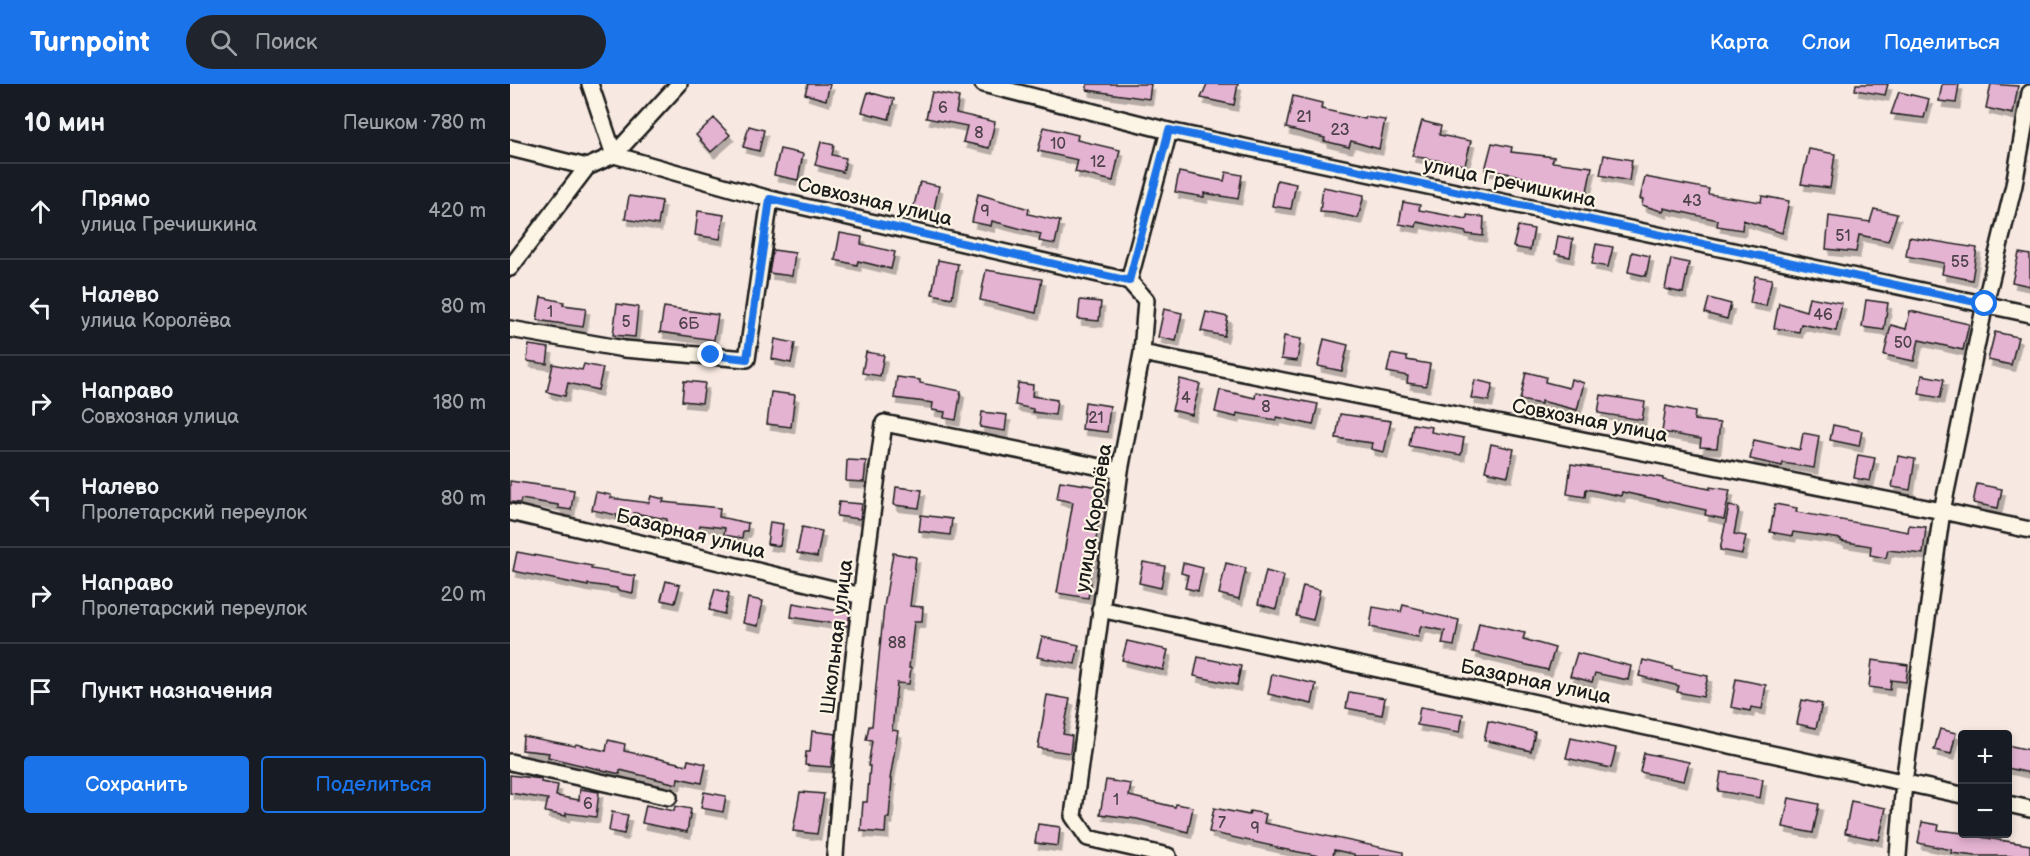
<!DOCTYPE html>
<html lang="ru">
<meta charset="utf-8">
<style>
body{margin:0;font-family:"Balsamiq Sans",sans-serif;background:#20242c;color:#f1f3f6}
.controls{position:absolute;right:18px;bottom:18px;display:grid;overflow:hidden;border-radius:6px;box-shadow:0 3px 9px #0003}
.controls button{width:54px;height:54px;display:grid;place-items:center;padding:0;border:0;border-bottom:2px solid #363941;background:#171b24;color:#f1f3f6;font:30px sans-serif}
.stop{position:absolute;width:18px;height:18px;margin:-14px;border:4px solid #1a73e8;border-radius:50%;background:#fff}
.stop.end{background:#1a73e8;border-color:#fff;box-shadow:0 2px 6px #0008}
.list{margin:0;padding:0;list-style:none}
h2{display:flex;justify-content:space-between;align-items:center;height:78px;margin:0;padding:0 24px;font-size:26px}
h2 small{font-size:20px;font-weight:400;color:#9ea1a6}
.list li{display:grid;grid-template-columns:39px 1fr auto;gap:18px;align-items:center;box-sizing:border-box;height:96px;padding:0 24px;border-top:2px solid #363941}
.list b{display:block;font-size:22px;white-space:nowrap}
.list p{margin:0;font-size:20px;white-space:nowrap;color:#9ea1a6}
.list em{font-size:20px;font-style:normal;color:#9ea1a6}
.actions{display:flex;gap:12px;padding:18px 24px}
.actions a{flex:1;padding:14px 0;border:2px solid #1a73e8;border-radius:6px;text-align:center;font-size:21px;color:#1a73e8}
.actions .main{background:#1a73e8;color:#fff}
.icon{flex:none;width:33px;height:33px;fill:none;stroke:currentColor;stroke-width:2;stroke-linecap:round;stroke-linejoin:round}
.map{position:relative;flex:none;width:1520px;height:772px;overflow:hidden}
header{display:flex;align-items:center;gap:36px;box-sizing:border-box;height:84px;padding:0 30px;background:#1a73e8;color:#fff}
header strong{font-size:28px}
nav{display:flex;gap:33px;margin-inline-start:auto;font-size:21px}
.search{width:420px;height:54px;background:#20242c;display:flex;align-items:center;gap:15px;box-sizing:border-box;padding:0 21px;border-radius:33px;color:#9ea1a6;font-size:22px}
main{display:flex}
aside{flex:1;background:#171b24}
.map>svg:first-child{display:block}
</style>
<header>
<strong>Turnpoint</strong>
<div class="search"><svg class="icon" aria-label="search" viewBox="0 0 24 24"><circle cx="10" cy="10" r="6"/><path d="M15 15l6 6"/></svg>Поиск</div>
<nav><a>Карта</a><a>Слои</a><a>Поделиться</a></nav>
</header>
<main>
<aside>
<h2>10 мин<small>Пешком · 780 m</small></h2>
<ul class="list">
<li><svg class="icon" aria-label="ahead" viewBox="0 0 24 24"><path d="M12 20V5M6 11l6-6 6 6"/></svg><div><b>Прямо</b><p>улица Гречишкина</p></div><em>420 m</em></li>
<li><svg class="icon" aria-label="left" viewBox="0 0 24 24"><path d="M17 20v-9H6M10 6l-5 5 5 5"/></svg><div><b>Налево</b><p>улица Королёва</p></div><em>80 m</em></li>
<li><svg class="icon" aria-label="right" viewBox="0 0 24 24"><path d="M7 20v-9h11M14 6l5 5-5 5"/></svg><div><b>Направо</b><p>Совхозная улица</p></div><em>180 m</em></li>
<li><svg class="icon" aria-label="left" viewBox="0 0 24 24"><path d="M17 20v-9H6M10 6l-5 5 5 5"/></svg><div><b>Налево</b><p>Пролетарский переулок</p></div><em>80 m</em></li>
<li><svg class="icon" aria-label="right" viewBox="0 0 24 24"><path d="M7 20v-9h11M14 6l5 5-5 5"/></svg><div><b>Направо</b><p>Пролетарский переулок</p></div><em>20 m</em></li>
<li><svg class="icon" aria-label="arrive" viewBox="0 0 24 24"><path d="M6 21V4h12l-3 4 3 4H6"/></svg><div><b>Пункт назначения</b></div></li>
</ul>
<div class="actions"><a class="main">Сохранить</a><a>Поделиться</a></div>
</aside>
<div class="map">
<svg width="1520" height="772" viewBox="0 0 1520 772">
<defs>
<filter id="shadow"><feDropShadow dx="3.5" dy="6" stdDeviation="0" flood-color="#0004"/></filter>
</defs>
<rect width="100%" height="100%" fill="#f7e8e1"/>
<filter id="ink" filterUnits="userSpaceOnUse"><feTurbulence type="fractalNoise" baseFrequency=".0167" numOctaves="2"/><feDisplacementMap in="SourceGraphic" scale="12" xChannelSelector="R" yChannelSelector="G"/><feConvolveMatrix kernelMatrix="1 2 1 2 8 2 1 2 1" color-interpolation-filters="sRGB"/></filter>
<g filter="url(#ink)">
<path fill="#e5b3d2" stroke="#1c1c1c" stroke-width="1.5" filter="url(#shadow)" d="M298,0H320L316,16L295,10Z
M577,0H641L639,15L577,6Z
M697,0H728L724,21L691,14Z
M1346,0H1378L1375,11L1345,6Z
M1432,0H1449L1446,19L1429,17Z
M1481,0L1508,2L1503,30L1476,24Z
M358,8L384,15L379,35L352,28Z
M422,8L449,13L446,29L485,38L479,64L453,58L457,42L416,34Z
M1389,8L1419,15L1414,34L1381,30Z
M783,12L812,19L811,25L855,35V33L875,36L869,65L841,57L839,63L814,57L815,54L776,44Z
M204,34L220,51L201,68L186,51Z
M912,37L931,42L929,51L961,57L955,81L902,72Z
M239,42L254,46L249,67L233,63Z
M534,43L568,51L567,56L610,66L603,97L565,88L568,76L528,67Z
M311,58L324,61L322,71L336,74L333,88L305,81Z
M982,59L1002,63L1001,68L1044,73L1042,78L1082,83L1076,112L1002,90L975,86Z
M270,65L293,70L288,96L264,91Z
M1299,65L1325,70L1320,104L1291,100Z
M1094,71L1122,76L1119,97L1090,91Z
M669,88L714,97L716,88L732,91L728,115L694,109V113L665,108Z
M1135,93L1199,105L1198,110L1251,118L1252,112L1279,117L1272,149L1233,136L1232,146L1207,142L1208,136L1154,124V128L1132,121L1133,115H1130Z
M767,96L786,100L781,125L762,122Z
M410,98L429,102L423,130L403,125Z
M813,103L854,111L848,134L824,129L810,128Z
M468,110L519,125L518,130L550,137L545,160L529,157L531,150L482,137L481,142L462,138Z
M119,112L152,117L148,141L115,135Z
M893,118L910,121L909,126L957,135V131L974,133L973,152L956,150V148L907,138L906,143L889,140Z
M1364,125L1387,130L1378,157L1349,151L1346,168L1316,165L1319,132L1360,138Z
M188,127L214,131L210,155L185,151Z
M1008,142L1024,145L1020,166L1003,163Z
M330,149L352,153L351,160L385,168L381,185L348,177L347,181L325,176Z
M1048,152L1063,155L1060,173L1045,170Z
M1399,153L1467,164L1462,196L1432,190L1434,179L1396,172Z
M1086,160L1103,163L1098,183L1082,180Z
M263,166L285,169L282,192L259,189Z
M1122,168L1140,172L1136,192L1118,188Z
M1509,169L1520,171V202L1502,198Z
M1161,175L1179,179L1173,209L1155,205Z
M428,176L448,180L442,214L422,210Z
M476,186L532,195L526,229L470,216Z
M1245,192L1262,195L1256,222L1240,219Z
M31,213L54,218L53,221L76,224L73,243L27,236Z
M1299,213L1332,219L1326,247L1291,240L1289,248L1264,244L1269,219L1296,227Z
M1199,214L1221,220L1217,235L1195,229Z
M570,216L591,218L589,237L568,235Z
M1356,216L1378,219L1374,246L1352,243Z
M107,220L128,223L125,253L103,251Z
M154,223L208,231L204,256L150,248Z
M654,225L672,229L666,257L648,253Z
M1400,227L1459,240L1453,266L1409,256L1404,277L1374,271L1381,241L1396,245Z
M696,228L718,233L714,252L691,247Z
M1485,248L1508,253L1501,281L1478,276Z
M774,252L791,255L787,277L771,275Z
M265,255L285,259L281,279L262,275Z
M814,255L838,261L832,287L808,282Z
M19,261L39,264L37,280L17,277Z
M356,268L374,271L370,292L352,289Z
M881,270L897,273V276L920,280L916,302L897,299L898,292L877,288Z
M43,280L72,286L74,280L93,284L88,306L58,299L55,312L37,308Z
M1016,288L1036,293L1035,298L1059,304L1061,295L1074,299L1067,326L1031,317V320L1010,316Z
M1412,291L1434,295L1430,314L1409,310Z
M387,293L410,296V299L451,307L446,336L434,334L435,328L422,326L423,319L384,314Z
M670,295L690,300L682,331L662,326Z
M965,296L983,300L979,317L961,314Z
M174,297L195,299L192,319L172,317Z
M508,299L523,301L522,312L547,316L545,331L523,328V325L505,321Z
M710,306L745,314L746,308L808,320L803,341L767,333L766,336L727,329L726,333L705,328Z
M261,308L285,311L281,343L257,340Z
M1091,311L1135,318L1132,336L1088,329Z
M575,318L600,322L597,348L572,345Z
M1156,322L1185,328L1184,336L1210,339L1207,364L1190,363L1191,355L1152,348Z
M472,328L497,331L495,347L470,343Z
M830,330L881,337L874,368L861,365L862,359L826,354Z
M903,340L922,343L921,348L954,354L951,371L899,362Z
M1323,341L1352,347L1349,362L1320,356Z
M1293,349L1309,352L1304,384L1273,379L1272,382L1240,375L1244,356L1290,366Z
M981,360L1004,365L998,392L975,387Z
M1348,371L1365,374L1360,397L1344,394Z
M1388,372L1405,375L1400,406L1382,403Z
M337,376L356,377L354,398L336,397Z
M1061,380L1153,394V396L1200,405V403L1220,406L1214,435L1195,431L1196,426L1112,408L1111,412L1076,405L1075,413L1057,410Z
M0,397L64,406L61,426L48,424V421L11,415L10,419L0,418Z
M550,397L596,404L593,422H590L584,473L578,499H581L578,514L547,509L563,418L547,415Z
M1467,400L1492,405L1488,424L1463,419Z
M386,403L412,406L409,424L384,421Z
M86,408L101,411V414L139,419L141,412L154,415L153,418L210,424L209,433L238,439L237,447H233L232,454L214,451L215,444L190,441L189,448L156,445L157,435L124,429L123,437L107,435V431L82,426Z
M329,418L352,420L350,435L327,432Z
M1265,420L1287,424L1286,428L1398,448L1399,441L1416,443L1413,470L1378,466L1376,474L1360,471L1361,462L1331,457V455L1283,448L1282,452L1260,448Z
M1219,422L1229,424L1224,450L1236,452L1232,470L1210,466Z
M411,431L442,435L440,451L409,447Z
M260,438L273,440L270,462L257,460Z
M292,443L312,447L307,473L287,469Z
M7,468L82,482L81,485L125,492L123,509L107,506V504L78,500V502L3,487Z
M383,469L406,473L400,522L413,523L412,538H404L399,584H401L399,600L387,599L382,646L388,647L380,695H382L379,734H376L375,749L351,747L352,731L353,718H357L360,682H358L362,657L356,656L359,642H362L374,523Z
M633,478L655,482L651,504L629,499Z
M673,479L693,484L688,507L675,504L678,491L671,489Z
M716,479L736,484L729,515L709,510Z
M756,487L774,492L766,525L748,520Z
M156,497L170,501L165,519L151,516Z
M793,502L810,506L803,536L786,532Z
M205,505L219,509L214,530L199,526Z
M238,514L253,517L248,542L233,539Z
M283,519L340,529L338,542L281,533Z
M893,521L914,526V528L949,536L944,562L932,560L935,547L911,542L908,553L860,543L863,523L891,528Z
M969,539L1015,549L1013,555L1045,564L1038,586L963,568Z
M532,553L569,561L565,580L527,573Z
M617,557L658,566L653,586L612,576Z
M1067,569L1121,582L1118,596L1085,589L1082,598L1060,592Z
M688,573L731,582L727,601L684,592Z
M1133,576L1162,583V585L1198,592L1193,613L1167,608L1169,602L1129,592Z
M1362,576L1398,581L1396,598L1381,596L1380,606L1359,603Z
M762,590L806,600L802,620L758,610Z
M1226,595L1256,601L1252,625L1241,623L1240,627L1221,623Z
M839,608L875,614L872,631L836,624Z
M537,611L560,615L553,650L562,652L560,669L528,664Z
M1292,616L1312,620L1306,644L1287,640Z
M910,623L953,630L950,648L907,641Z
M978,637L1025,648L1021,667L974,656Z
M1430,645L1446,649L1441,670L1424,666Z
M302,647L326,650L321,683L295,681L296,668H300Z
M13,652L65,662L66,660L96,667L98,656L115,660L114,667L177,681L178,676L196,680L192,699L168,694L167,700L110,686V690L62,679L38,673L39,669L12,666Z
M1061,654L1106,664L1101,684L1056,674Z
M1497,661L1520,666V689L1497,684Z
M1134,669L1179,678L1174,697L1130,688Z
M1211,688L1253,695L1250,714L1208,707Z
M0,691L31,695V698L48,701L46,712L69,716L70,705L89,708L86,733L56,729V732L35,728L38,715L0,709Z
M596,696L621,700L619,712L665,723L666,720L683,723L678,748L627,735L590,730Z
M194,708L216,712L213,728L191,724Z
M290,708L314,710L307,750L283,747Z
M1279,714L1309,720L1303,749L1273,743Z
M1341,717L1376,724L1369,756L1335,749Z
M136,721L164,727L165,722L181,725L177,748L132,739Z
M704,724L739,731L740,727L756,730L754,739L893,768V772H844V770L824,766L823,772H810L767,764V763L699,748Z
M102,728L118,731L114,750L99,747Z
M1412,738L1429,741L1428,746L1471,751V753L1520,761V772H1465L1441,769L1442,766L1408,759Z
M528,740L550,743L548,762L525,759Z"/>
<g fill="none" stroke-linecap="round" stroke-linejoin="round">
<g stroke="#1c1c1c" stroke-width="20">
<path id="minor" d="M80,0L104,71L260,115L619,197
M473,0L659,47L1520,230
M0,64L77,83
M0,184L77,83L104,71L169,0
M0,245L114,265L237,275L260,115
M632,269L1432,427L1520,446
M0,428L352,512
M590,525L1452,711
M0,678L159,713
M1498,720L1520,725
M325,772C335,627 355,483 374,339L610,387
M658,772L578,754L563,732L610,387L632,269L636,216L619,197L659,47
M1388,772L1394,698L1432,427L1475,220L1504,101L1520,9"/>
</g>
<use href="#minor" stroke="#fcf5e5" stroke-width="15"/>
</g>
</g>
<g fill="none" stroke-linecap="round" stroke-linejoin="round" filter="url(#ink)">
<path stroke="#1a73e8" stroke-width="8" d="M201,271L237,275L260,115L619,197L659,46L1475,220"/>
</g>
<g text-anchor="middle" stroke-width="4.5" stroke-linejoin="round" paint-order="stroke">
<g font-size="16" fill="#4e424a">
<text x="433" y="29">6</text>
<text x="794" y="38">21</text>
<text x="830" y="51">23</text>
<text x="469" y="54">8</text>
<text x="548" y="65">10</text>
<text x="588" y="83">12</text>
<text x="1182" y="122">43</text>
<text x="475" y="132">9</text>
<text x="1333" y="157">51</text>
<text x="1450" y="183">55</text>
<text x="40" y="233">1</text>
<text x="1313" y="236">46</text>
<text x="116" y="243">5</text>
<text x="179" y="245">6Б</text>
<text x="1393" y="264">50</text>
<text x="676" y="319">4</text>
<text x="756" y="328">8</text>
<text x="586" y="339">21</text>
<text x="387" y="564">88</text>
<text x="606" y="721">1</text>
<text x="78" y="725">6</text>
<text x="712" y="744">7</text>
<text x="745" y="749">9</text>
</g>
<g font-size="20" fill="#1c1c1c" stroke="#fcf5e5">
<text transform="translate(1000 98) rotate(12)" y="7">улица Гречишкина</text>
<text transform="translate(365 117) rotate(13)" y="7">Совхозная улица</text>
<text transform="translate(1080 336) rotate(11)" y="7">Совхозная улица</text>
<text transform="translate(583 434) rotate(-81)" y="7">улица Королёва</text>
<text transform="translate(181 449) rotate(14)" y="7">Базарная улица</text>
<text transform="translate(326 553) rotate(-83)" y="7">Школьная улица</text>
<text transform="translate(1026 597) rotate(12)" y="7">Базарная улица</text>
</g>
</g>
</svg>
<div class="controls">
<button>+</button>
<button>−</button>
</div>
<div class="stop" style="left:1475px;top:220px"></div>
<div class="stop end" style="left:201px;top:271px"></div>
</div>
</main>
